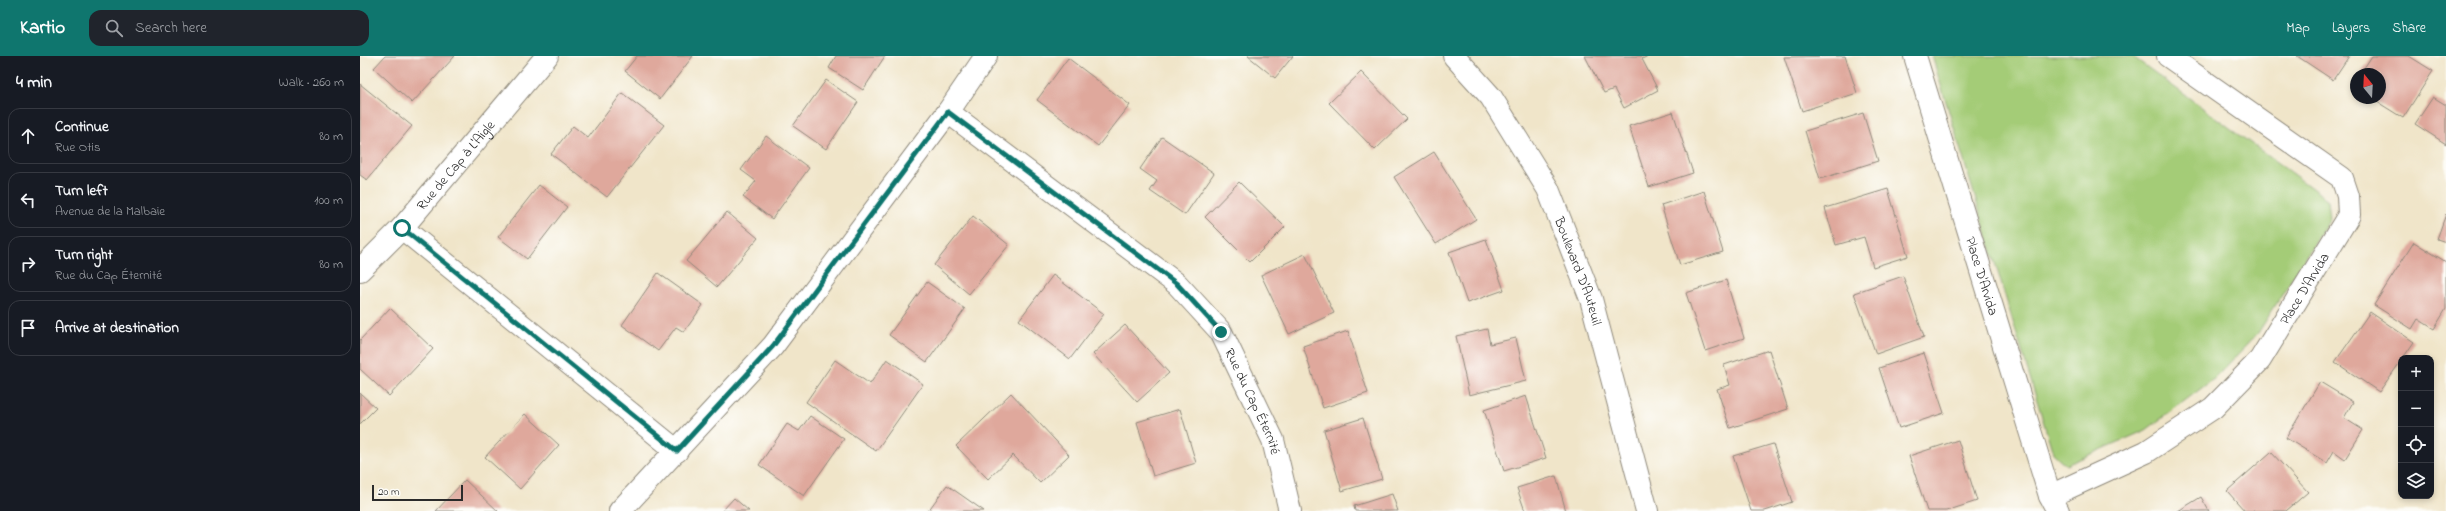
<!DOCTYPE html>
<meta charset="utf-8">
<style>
body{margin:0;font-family:"Indie Flower",sans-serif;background:#20242c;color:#f1f3f6}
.controls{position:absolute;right:12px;bottom:12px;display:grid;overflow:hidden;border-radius:8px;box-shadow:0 2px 6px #0003}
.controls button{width:36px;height:36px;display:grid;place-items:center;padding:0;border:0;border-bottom:1px solid #363941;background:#171b24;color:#f1f3f6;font:20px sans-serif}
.compass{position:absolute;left:1990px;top:12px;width:36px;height:36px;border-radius:50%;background:#171b24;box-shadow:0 2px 6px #0003;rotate:342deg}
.scale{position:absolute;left:12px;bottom:10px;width:91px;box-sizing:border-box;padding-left:4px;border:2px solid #2b2b2b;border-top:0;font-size:11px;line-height:14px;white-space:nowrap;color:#2b2b2b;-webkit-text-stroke:3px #fdfcf7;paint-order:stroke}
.stop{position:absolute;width:12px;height:12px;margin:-9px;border:3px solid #0f766e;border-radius:50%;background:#fff}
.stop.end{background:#0f766e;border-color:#fff;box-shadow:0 1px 4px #0008}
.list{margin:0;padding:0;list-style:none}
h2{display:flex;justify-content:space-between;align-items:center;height:52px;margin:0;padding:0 16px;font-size:17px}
h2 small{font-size:13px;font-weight:400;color:#9ea1a6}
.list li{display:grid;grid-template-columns:26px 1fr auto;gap:12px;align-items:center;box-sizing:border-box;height:56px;margin:0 8px 8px;padding:0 8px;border:1px solid #363941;border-radius:12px}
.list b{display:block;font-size:15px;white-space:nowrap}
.list p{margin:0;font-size:13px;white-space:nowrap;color:#9ea1a6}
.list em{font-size:13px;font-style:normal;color:#9ea1a6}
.icon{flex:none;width:22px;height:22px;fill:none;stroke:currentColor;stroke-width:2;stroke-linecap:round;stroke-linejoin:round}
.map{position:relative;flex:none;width:2086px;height:455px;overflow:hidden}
header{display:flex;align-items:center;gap:24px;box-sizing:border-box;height:56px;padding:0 20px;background:#0f766e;color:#fff}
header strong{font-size:19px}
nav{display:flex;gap:22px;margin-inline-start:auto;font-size:14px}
.search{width:280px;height:36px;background:#20242c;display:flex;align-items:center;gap:10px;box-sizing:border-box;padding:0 14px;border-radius:12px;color:#9ea1a6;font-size:15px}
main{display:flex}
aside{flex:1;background:#171b24}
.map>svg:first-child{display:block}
</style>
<header>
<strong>Kartio</strong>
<div class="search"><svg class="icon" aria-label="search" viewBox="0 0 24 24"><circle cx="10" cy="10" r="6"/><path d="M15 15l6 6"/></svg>Search here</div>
<nav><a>Map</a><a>Layers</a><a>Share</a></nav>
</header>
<main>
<aside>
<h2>4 min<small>Walk · 260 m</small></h2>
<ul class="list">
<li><svg class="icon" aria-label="ahead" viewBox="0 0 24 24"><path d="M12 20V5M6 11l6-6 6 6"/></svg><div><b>Continue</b><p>Rue Otis</p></div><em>80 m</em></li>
<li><svg class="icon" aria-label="left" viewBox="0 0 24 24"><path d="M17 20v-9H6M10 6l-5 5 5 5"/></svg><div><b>Turn left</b><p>Avenue de la Malbaie</p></div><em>100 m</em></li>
<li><svg class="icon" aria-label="right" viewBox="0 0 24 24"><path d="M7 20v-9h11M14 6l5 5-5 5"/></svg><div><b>Turn right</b><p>Rue du Cap Éternité</p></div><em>80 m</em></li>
<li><svg class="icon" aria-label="arrive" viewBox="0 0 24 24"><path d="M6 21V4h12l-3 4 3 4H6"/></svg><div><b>Arrive at destination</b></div></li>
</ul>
</aside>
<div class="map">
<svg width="2086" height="455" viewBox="0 0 2086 455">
<rect width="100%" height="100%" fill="#fdfcf7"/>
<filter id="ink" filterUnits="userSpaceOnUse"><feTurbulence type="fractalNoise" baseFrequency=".025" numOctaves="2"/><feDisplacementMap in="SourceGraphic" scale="8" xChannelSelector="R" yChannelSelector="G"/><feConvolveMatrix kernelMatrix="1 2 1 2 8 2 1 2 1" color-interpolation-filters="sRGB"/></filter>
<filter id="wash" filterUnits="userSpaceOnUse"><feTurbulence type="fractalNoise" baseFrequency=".012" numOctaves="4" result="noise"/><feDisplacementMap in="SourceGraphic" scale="16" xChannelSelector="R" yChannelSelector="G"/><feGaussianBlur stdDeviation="0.9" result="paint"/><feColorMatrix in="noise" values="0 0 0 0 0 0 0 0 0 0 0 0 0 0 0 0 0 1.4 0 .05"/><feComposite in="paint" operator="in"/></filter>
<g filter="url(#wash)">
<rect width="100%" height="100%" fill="#f0e5c9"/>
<path fill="#a4cc77" stroke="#687c51" d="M1572,0H1772L1968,144L1970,163L1898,277L1855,322L1786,374L1706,409L1693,397Z"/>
<g id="blocks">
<path fill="#dfa89c" d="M25,0H95L52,47L14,12Z
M277,0H333L300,43L265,15Z
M476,0H525L503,34L469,12Z
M888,0H933L915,22Z
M1225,0H1288L1282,3L1298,34L1264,52L1254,33L1244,37Z
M1485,0L1497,37L1442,55L1424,1Z
M1937,0H1989L1973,24Z
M2012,0H2049L2073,15L2043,62L2011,42H2020V18H2000Z
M708,2L770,49L738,90L677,44Z
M1001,16L1047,63L1015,94L969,47Z
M466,24L498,46L466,93L433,70Z
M0,28L52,70L7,124L0,119Z
M262,37L304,69L247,141L191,98L213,70L228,82Z
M2073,41L2086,49V88L2055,68Z
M1313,56L1333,117L1289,131L1269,70Z
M1503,57L1518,105L1460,123L1445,75Z
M406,80L449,112L412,163L383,141L396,125L381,114Z
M802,81L854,117L825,159L790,135L797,125L780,113Z
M1074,96L1116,163L1076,188L1034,121Z
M879,126L925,171L890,206L845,161Z
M179,129L207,151L167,203L138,181Z
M1528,133L1548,200L1513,211L1504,181L1476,189L1465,152Z
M1344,135L1363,196L1320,209L1301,149Z
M367,156L398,182L357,231L326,205Z
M2086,158V186L2077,183Z
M613,160L649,189L609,238L574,209Z
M1126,183L1144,234L1107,247L1089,196Z
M2054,186L2086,206V253L2074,273L2058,263L2052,273L2014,249Z
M945,198L974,257L929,278L901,219Z
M298,217L343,249L324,276L316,271L298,295L262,269Z
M693,219L744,258L710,303L659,264Z
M1543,220L1564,281L1516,298L1494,237Z
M1366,224L1384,282L1345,295L1326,237Z
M567,226L605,253L567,306L529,279Z
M30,252L73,293L29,340L0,313V284Z
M2010,256L2054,286L2043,302H2041V305L2019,336L1975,306Z
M765,269L809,317L777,346L733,298Z
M1127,273L1130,288L1156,282L1166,325L1109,339L1096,280Z
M988,275L1008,337L963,352L943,290Z
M1409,294L1428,353L1370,372L1357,333L1370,329L1364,309Z
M1564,297L1584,357L1539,372L1519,312Z
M527,303L563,328L516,395L446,346L475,304L510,328Z
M1960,326L1993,346L1984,362L2003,374L1985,403L1974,395L1967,407L1926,382Z
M0,337L16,352L0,368Z
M651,337L709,399L680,427L653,399L628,423L596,390Z
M1166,340L1186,402L1144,415L1124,354Z
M820,353L836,407L793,420L777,366Z
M165,358L199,389L160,433L125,401Z
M450,360L484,383L444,440L399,409L427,368L439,375Z
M1003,362L1022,423L982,435L964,374Z
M1598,384L1617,445L1586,455H1567L1549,400Z
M1413,388L1432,446L1405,455H1391L1373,400Z
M1911,396L1948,436L1926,455H1885L1867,435Z
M1196,420L1206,455H1165L1157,432Z
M105,424L138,455H76Z
M587,429L624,455H568Z
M1032,438L1038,455H995L994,450Z
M1841,441L1849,455H1818Z
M374,442L389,455H362Z"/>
</g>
</g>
<g filter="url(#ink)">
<use href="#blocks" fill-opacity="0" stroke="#8e887a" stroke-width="1"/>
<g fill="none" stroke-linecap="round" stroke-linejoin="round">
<g stroke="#8e887a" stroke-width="24">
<g id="minor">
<path id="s1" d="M1094,0L1131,41L1188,133L1231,243L1287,455"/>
<path id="s2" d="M1555,0L1690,440L1698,455"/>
<path id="s3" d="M588,56L817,228L861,276L913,384L930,455"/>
<path d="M42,172L317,395"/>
<path id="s4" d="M0,214L42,172L187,0"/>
<path id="s5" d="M1690,440L1786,396L1853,352L1900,304L1989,159L1988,140L1982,122L1808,0"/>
<path d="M260,455L413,290L588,56L626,0"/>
</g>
</g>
<use href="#minor" stroke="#fff" stroke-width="22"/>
</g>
</g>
<g fill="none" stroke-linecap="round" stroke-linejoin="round" filter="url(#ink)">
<path stroke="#0f766e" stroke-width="5" d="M42,172L317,395L413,290L588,56L817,228L861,276"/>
</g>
<g text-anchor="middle" stroke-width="3" stroke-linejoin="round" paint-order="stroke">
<g font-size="14" fill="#2b2b2b" stroke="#fdfcf7">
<text dy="5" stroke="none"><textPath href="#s4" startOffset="142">Rue de Cap à L'Aigle</textPath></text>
<text dy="5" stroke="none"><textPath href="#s1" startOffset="251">Boulevard D'Auteuil</textPath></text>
<text dy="5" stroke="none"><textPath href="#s2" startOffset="230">Place D'Arvida</textPath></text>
<text dy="5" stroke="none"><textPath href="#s5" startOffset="337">Place D'Arvida</textPath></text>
<text dy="5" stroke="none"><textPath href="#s3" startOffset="428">Rue du Cap Éternité</textPath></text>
</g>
</g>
</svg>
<div class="controls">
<button>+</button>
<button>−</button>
<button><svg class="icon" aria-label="locate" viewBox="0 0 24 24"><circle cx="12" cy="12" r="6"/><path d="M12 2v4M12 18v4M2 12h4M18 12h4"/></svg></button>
<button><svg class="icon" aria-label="layers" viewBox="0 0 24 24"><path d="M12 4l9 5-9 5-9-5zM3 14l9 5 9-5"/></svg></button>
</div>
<svg class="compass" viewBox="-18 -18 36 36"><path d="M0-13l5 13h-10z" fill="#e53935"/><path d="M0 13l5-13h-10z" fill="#9ea1a6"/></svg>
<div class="scale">20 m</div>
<div class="stop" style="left:42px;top:172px"></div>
<div class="stop end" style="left:861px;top:276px"></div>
</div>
</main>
